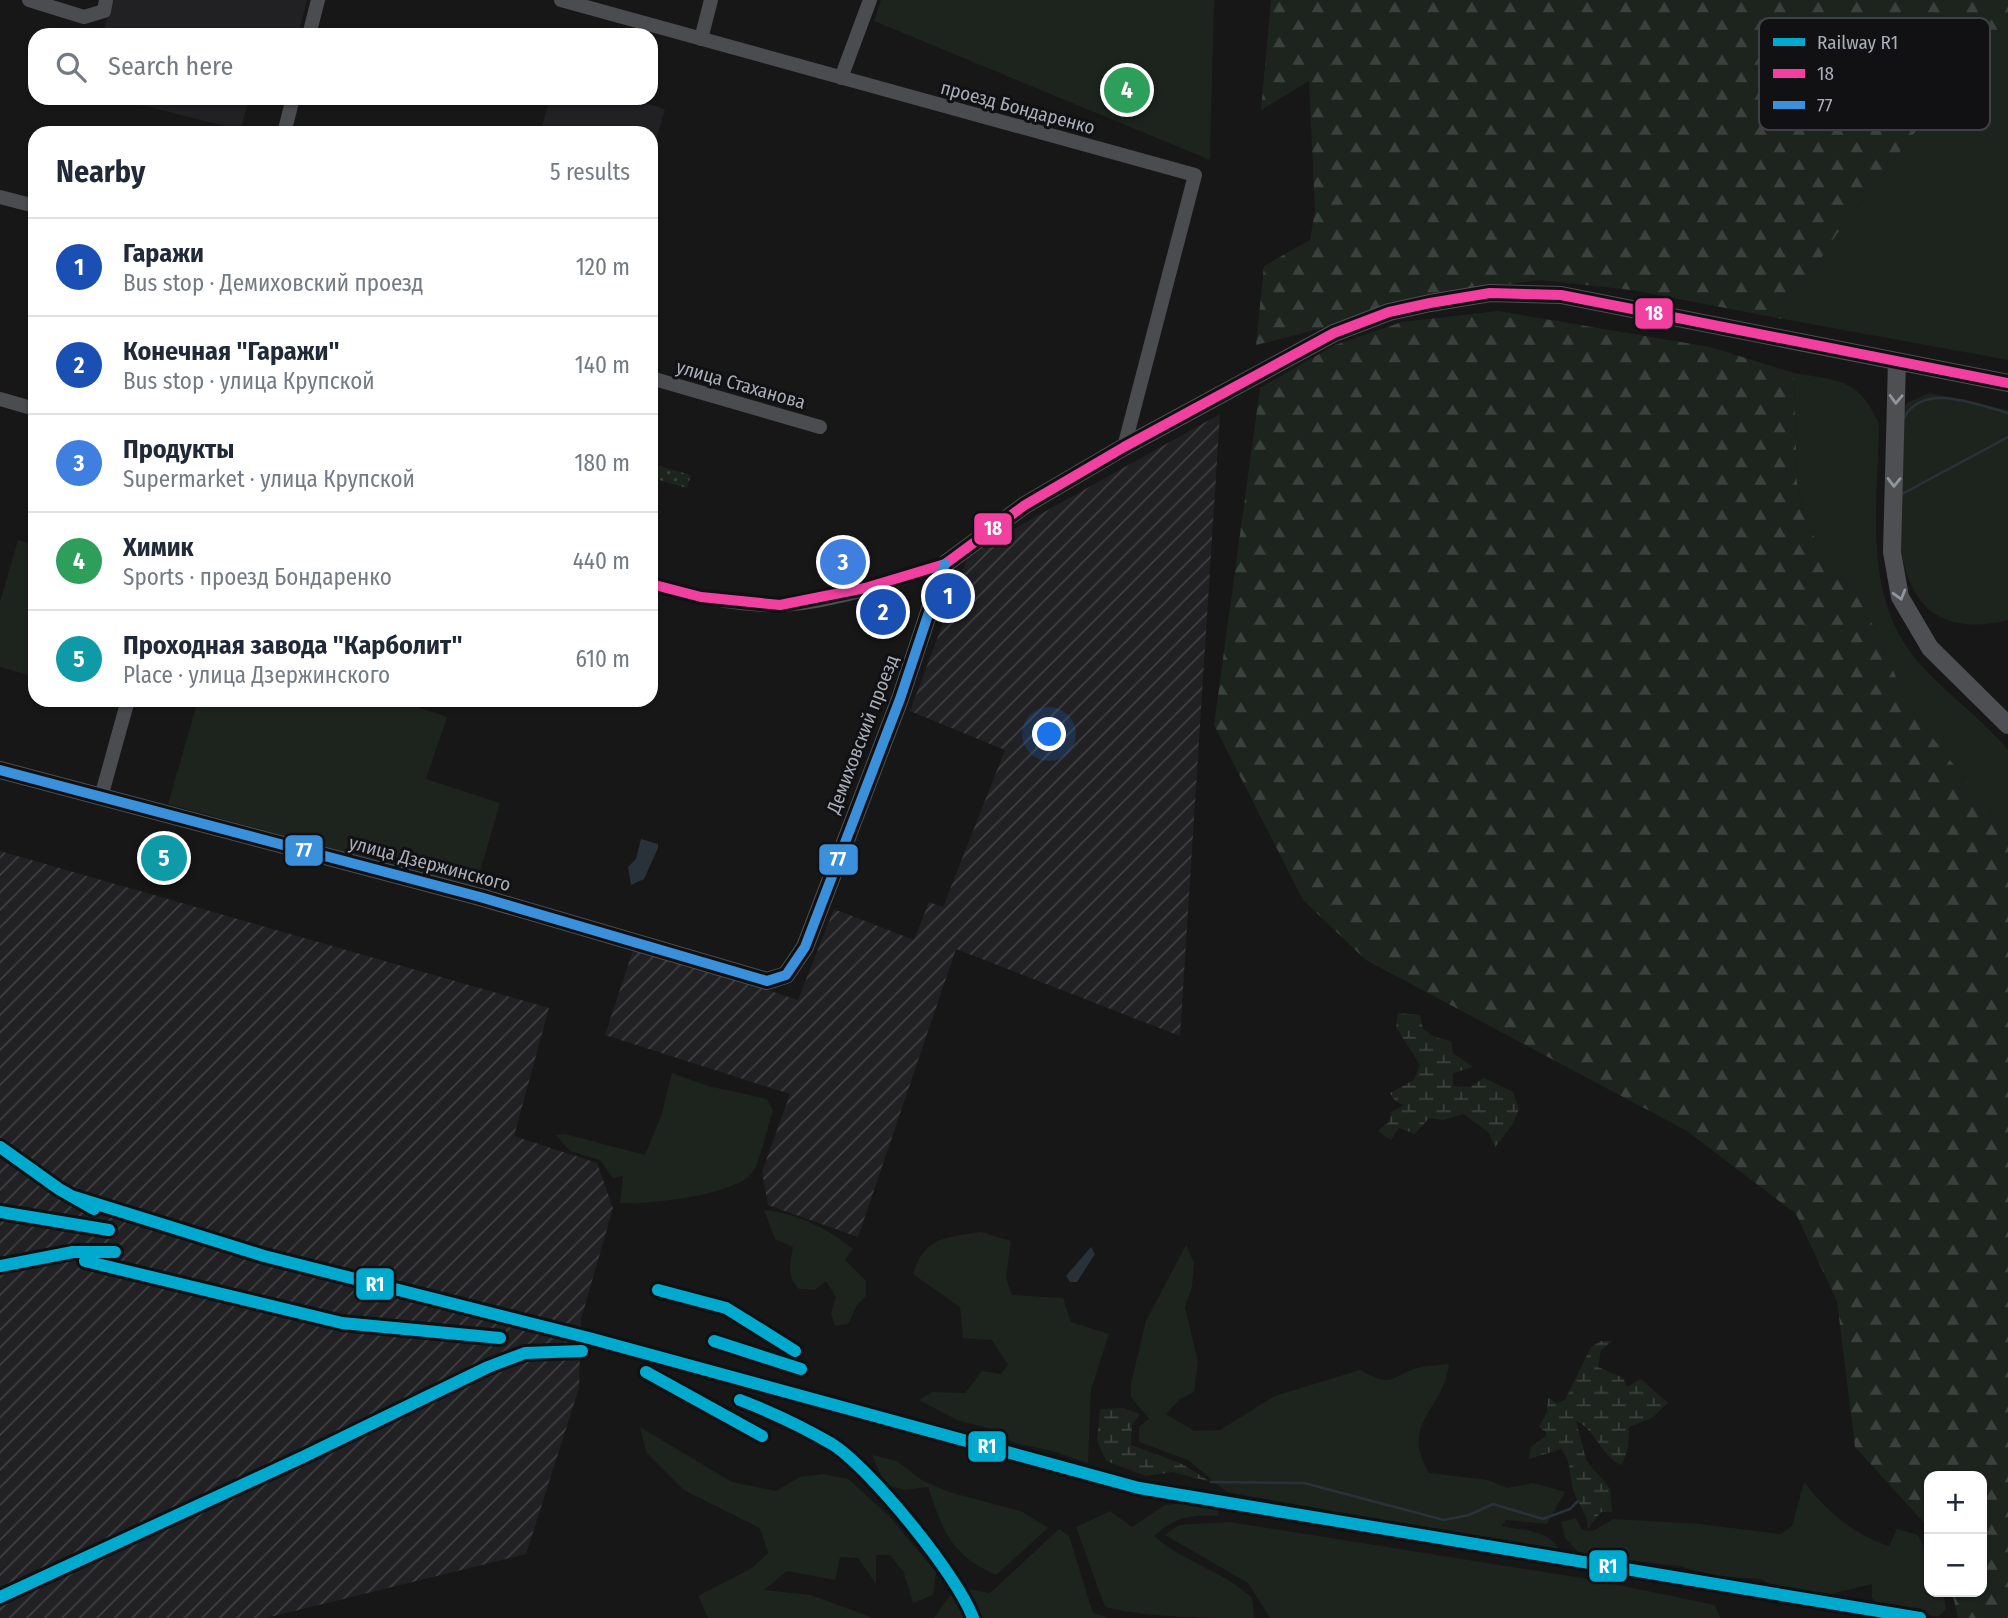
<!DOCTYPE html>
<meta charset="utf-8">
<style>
body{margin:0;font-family:"Fira Sans Condensed",sans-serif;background:#f2f2f3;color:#1f2937}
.controls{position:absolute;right:21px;bottom:21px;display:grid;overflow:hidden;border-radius:14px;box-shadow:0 2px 5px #0004}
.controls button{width:63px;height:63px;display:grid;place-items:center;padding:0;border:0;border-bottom:2px solid #e0e1e3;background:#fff;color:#1f2937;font:35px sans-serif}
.you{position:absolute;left:1050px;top:735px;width:24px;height:24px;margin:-18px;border:5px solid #fff;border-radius:50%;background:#1a73e8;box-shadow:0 0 0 10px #1a73e833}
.badge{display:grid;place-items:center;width:46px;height:46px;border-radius:50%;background:#2563eb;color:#fff;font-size:23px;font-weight:700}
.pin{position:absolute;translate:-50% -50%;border:4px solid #fff;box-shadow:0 2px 7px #0006}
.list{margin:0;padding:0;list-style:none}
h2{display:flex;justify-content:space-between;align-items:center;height:91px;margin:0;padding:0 28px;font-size:30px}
h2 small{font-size:23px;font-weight:400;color:#747a83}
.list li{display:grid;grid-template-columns:46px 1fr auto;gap:21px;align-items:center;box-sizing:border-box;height:98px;padding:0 28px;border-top:2px solid #e0e1e3}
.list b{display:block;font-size:26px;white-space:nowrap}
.list p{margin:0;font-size:23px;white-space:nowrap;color:#747a83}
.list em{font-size:23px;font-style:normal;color:#747a83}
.icon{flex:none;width:38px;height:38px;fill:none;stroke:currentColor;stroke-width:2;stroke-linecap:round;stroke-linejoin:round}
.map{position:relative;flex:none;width:2008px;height:1618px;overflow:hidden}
.search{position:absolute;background:#fff;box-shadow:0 2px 5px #0004;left:28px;top:28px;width:630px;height:77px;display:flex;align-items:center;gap:18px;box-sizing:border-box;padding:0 24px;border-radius:21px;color:#747a83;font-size:26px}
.panel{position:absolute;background:#fff;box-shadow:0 2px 5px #0004;left:28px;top:126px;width:630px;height:581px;border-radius:21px}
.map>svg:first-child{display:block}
</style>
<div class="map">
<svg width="2008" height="1618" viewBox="0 0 2008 1618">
<defs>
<pattern id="industrial-furrows" width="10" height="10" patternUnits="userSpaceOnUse" patternTransform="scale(1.75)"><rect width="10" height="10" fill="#212123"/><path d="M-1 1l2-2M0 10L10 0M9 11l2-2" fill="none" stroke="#3e3f41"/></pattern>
<pattern id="forest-firs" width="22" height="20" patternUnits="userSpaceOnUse" patternTransform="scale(1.75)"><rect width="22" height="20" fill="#1d241e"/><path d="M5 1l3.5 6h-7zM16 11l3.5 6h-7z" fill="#3b413d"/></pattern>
<pattern id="wetland-marsh" width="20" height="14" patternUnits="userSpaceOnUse" patternTransform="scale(1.75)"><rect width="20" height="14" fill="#1d241e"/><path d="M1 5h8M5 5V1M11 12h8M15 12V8" fill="none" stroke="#3b413d"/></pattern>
<pattern id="park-dots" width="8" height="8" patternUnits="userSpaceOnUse" patternTransform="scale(1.75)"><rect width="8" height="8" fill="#1d241e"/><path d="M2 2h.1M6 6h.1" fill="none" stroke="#3b413d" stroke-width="1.8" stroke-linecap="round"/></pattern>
</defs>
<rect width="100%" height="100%" fill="#171717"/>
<path fill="#212123" d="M111,0H307L298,35H103Z
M114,98H249L241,130Z
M550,98H628L665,109L651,158V133H540Z"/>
<path fill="url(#industrial-furrows)" d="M1220,414L1180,1036L956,949L858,1237L768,1205L762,1172L790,1094L605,1035L634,947L798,1000L834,909L914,940L929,902L943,907L1005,750L910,711L969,554Z
M0,851L549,1008L514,1136L597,1163L613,1208L581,1319L579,1388L526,1554L266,1618H0Z"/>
<path fill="#1d241e" d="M881,0H1214L1210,160L874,21Z
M2008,22V360L1783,319L1834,238L1965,67Z
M1794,373C1840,381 1859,378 1879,424C1878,505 1861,598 1920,664C1947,695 1982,718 2008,750V844L1989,810L1911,710L1861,599L1823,554L1804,517L1797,482Z
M1929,393L2008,410V620C1872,653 1899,494 1902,411L1907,403Z
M18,540L35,545V677L0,667V602Z
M198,700H396L447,717L426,779L500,803L475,889L168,804Z
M672,1073L708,1086L767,1099L773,1111C767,1127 761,1161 752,1173C735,1195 647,1205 620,1203L623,1176L613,1178L600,1160L570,1151L556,1135L565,1134L645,1155L661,1116Z
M764,1210C797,1214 828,1228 853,1249L845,1260L866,1281V1296L857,1305L848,1324L835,1326L831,1313L836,1297L826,1281L815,1290L799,1289C786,1276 790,1264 793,1247L775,1239Z
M981,1232L1011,1241L1006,1278L1012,1295L1063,1298L1071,1322L1109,1334L1091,1389L1088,1463L1052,1451L1015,1443L987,1428L957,1420L919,1400L932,1392L965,1393L982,1371L1001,1374L1008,1365L992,1340L963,1338L960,1307L913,1274C924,1237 947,1237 981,1232Z
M1186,1245L1194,1263L1192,1287L1185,1307L1198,1362L1194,1392L1180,1399L1166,1414L1194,1431L1220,1430L1275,1396L1360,1370C1394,1390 1391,1375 1421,1367C1430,1365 1440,1365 1449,1364C1444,1410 1399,1422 1429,1473L1488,1480L1507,1488L1533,1483L1565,1492L1547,1524L1506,1520L1502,1526C1523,1531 1550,1529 1560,1552L1227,1492L1188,1460L1139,1442V1427L1149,1419L1131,1397V1383L1146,1321Z
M640,1427L732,1482L776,1491L800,1477L824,1474L848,1479L889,1516L936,1572L933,1595L913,1603L904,1573L890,1555H876V1584L858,1558L840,1557L835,1580L787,1571L764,1590L811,1595L873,1618H708L698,1596L752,1568L768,1553L760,1528L684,1490L646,1452Z
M872,1455L897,1461L923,1481L952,1493L1021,1511L1048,1528L996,1575C950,1554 944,1533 928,1487L904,1490L885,1484Z
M1804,1482C1828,1512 1852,1534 1889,1546L1897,1529L1918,1535L1929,1556V1592H1943L1946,1609L1938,1617L1877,1604L1872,1598V1584L1826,1595L1777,1588L1761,1579L1717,1576L1679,1566L1581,1555L1565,1538L1561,1522L1576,1518L1582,1530L1593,1531L1613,1519L1700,1524L1781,1534L1792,1526Z
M1193,1502L1219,1509L1218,1516C1192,1514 1173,1518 1154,1536C1183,1562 1224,1571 1252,1598L1254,1618C1207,1618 1149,1618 1105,1607L1076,1527L1110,1511L1132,1527L1165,1505Z
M1230,1522L1594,1580L1715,1605L1720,1618H1270L1248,1583L1165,1535L1179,1525Z
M1059,1529L1069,1536L1093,1613L1109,1618H934L956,1587L990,1593Z"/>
<path fill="url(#forest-firs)" d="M1271,0H2008V22L1965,67L1834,238L1783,319L1632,290L1540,280L1434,293L1342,323L1256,345L1264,266L1310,240L1315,211L1309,81L1261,110Z
M1498,311L1710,347L1794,373L1797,482L1804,517L1823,554L1861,599L1911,710L1989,810L2008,844V1618H1958L1952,1592H1982V1476H1929V1528L1855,1447L1837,1301L1796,1214L1687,1131L1366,960L1303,900L1214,725L1260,388L1335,345L1402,322Z"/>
<path fill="url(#wetland-marsh)" d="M1398,1013L1420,1015L1423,1029L1434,1037L1451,1041L1453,1053L1473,1067L1453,1073V1086L1470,1087L1484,1078L1513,1092L1519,1109L1513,1124L1495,1147L1489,1133L1464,1114L1443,1120L1429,1118L1415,1134L1399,1128L1391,1140L1378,1131L1390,1121L1391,1112L1404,1105L1395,1101L1390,1093L1414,1080L1420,1065L1396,1027Z
M1601,1341H1612L1601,1350L1598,1367L1623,1378L1627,1387L1641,1379L1668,1403L1652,1418L1629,1427L1628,1448L1622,1465C1601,1458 1597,1430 1576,1421L1586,1460L1610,1489L1612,1512H1601L1588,1528C1587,1511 1579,1507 1574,1492C1569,1475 1572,1462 1561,1449L1529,1459L1531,1447L1546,1436V1432L1539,1427L1547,1412L1548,1398L1557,1403L1565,1400L1591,1347Z
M1123,1408L1140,1414L1132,1425L1131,1445L1182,1464L1211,1482L1173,1472L1146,1476L1106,1461L1097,1440L1100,1409Z"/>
<path fill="url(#park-dots)" d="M659,466L691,475L687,488L655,479Z"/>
<path fill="#2a3239" d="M641,839L658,844V848L644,879L631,885L628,867L636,859Z
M1091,1247L1095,1254L1077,1282H1070L1066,1276Z"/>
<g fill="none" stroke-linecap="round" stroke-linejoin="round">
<path stroke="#2a3239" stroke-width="2.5" d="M1904,418C1923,381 1977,405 2008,413
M1902,494L2008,437
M1211,1482L1304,1483L1444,1520L1469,1515L1493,1504L1543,1519L1570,1509L1578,1501"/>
<path stroke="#4b4c50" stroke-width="14" d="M29,0L84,17L104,11L106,0
M561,0L1195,175L1124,447
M309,35L318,0
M701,39L711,0
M841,78L870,0
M284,133L293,98
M0,197L35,206
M651,378L820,427
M0,399L35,409
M651,584C689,594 728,604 767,605C824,607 891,581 945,564
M101,797L128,700"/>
<path stroke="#4d4f52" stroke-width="18" d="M1897,361L1892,552L1900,597L1930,648L2008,725
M0,770L480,897L767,981L786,975L805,947L900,699L945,564L1025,505L1124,447L1334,333L1389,312L1430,303L1490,293L1561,295L2008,383"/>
<g stroke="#111113" stroke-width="16">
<path id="bus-1" d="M651,584L701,597L780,605L865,588L945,564L1025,505L1124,447L1334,333L1389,312L1430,303L1490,293L1561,295L2008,383"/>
</g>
<g stroke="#111113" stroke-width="16">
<path id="bus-2" d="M0,770L480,897L767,981L786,975L805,947L900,699L945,564"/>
</g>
<use href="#bus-1" stroke="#f240a1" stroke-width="10"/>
<use href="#bus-2" stroke="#3a90db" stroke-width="10"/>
<g stroke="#111113" stroke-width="18">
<path id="rail-1" d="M0,1147L59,1189L94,1209
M71,1196L264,1256L589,1338L1139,1488L1920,1618
M0,1212L109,1230
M85,1261L342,1323L500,1338
M0,1266L73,1252H115
M658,1290L726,1308L795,1351
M714,1341L801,1369
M646,1372L762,1436
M740,1400C771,1412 803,1427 832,1444C870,1468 958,1576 973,1618
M0,1597L305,1456L488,1367L525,1353L582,1351"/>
</g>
<use href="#rail-1" stroke="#00a9ce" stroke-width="12"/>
</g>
<defs><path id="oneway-chevron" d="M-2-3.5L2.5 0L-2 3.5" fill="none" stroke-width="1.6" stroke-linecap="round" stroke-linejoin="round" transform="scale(1.75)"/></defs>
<g stroke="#91969e">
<use href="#oneway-chevron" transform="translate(1896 399) rotate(92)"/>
<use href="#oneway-chevron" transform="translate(1894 482) rotate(91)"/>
<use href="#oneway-chevron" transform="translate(1900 595) rotate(74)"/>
</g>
<g text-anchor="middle" stroke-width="6" stroke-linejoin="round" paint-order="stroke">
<g font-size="19" fill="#a8adb8" stroke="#111113">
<text transform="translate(1018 107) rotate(15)" y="7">проезд Бондаренко</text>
<text transform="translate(741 384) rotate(16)" y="7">улица Стаханова</text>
<text transform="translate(862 734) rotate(-69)" y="7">Демиховский проезд</text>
<text transform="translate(430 863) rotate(15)" y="7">улица Дзержинского</text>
</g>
</g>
<rect x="1759" y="18" width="231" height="112" rx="10" fill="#111113" stroke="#3e4045" stroke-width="2"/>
<rect x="1773" y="38" width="32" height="8" fill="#00a9ce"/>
<rect x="1773" y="69" width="32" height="9" fill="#f240a1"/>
<rect x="1773" y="101" width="32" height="8" fill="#3a90db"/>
<g font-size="19" fill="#a8adb8">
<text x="1817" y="49">Railway R1</text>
<text x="1817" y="80">18</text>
<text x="1817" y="112">77</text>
</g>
<g stroke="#111113" stroke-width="2.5">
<rect x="1634" y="297" width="40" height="33" rx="7" fill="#f240a1"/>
<rect x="973" y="512" width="40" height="34" rx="7" fill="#f240a1"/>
<rect x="284" y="834" width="40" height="33" rx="7" fill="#3a90db"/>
<rect x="818" y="843" width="41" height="33" rx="7" fill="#3a90db"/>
<rect x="355" y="1267" width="40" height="34" rx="7" fill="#00a9ce"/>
<rect x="967" y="1430" width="40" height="33" rx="7" fill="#00a9ce"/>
<rect x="1588" y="1549" width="40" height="34" rx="7" fill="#00a9ce"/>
</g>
<g font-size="19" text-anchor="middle" font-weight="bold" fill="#fff">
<text x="1654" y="320">18</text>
<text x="993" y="535">18</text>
<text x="304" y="857">77</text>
<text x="838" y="866">77</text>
<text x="375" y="1291">R1</text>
<text x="987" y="1453">R1</text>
<text x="1608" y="1573">R1</text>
</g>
</svg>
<div class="controls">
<button>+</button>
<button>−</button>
</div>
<div class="you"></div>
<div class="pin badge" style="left:948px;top:596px;background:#1a4fb4">1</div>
<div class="pin badge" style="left:883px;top:612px;background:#1a4fb4">2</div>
<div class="pin badge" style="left:843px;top:562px;background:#3f7fe0">3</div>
<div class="pin badge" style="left:1127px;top:90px;background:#2e9e5b">4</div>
<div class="pin badge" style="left:164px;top:858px;background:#0f9aa8">5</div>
<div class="search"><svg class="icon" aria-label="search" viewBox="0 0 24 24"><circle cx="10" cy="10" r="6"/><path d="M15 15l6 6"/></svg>Search here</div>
<section class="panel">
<h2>Nearby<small>5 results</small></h2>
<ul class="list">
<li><span class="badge" style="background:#1a4fb4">1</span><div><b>Гаражи</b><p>Bus stop · Демиховский проезд</p></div><em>120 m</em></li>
<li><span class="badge" style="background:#1a4fb4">2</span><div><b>Конечная &quot;Гаражи&quot;</b><p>Bus stop · улица Крупской</p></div><em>140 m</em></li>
<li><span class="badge" style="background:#3f7fe0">3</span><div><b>Продукты</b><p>Supermarket · улица Крупской</p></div><em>180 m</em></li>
<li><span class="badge" style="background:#2e9e5b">4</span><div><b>Химик</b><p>Sports · проезд Бондаренко</p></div><em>440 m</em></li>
<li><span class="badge" style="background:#0f9aa8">5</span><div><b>Проходная завода &quot;Карболит&quot;</b><p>Place · улица Дзержинского</p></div><em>610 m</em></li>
</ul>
</section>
</div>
